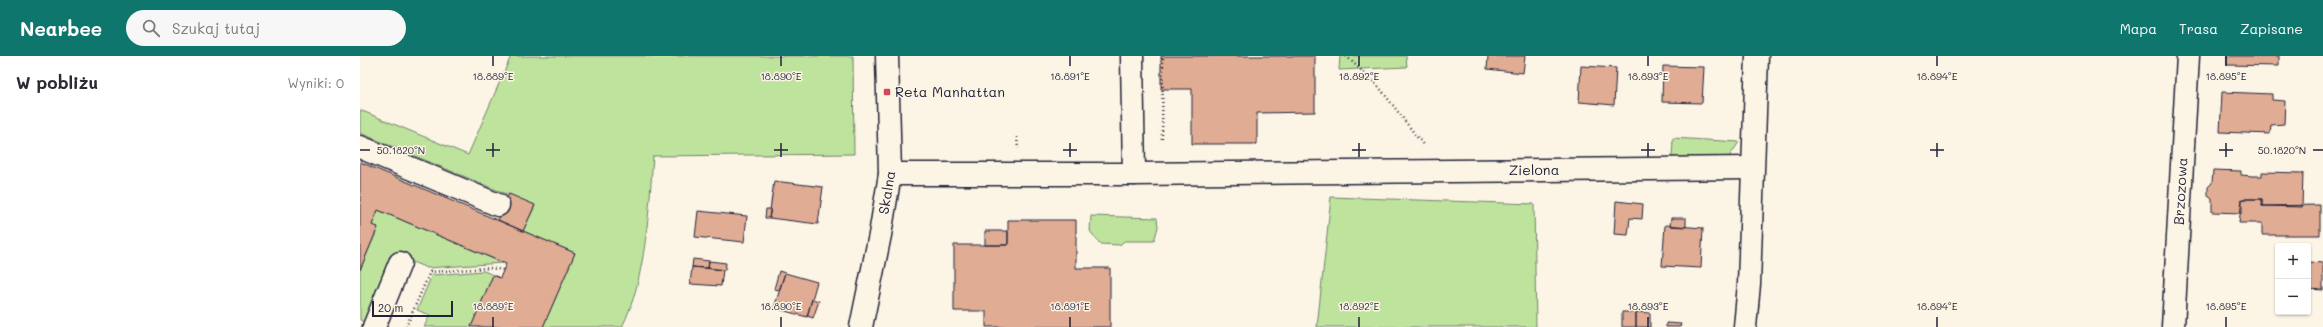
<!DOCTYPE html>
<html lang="pl">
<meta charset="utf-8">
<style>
body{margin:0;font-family:Mali,sans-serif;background:#f7f7f7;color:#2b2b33}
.controls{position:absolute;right:12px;bottom:12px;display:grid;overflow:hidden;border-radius:4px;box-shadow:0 1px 3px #0004}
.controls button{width:36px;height:36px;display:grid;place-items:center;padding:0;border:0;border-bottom:1px solid #e1e1e2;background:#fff;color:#2b2b33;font:20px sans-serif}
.scale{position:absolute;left:12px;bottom:10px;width:81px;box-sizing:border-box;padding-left:4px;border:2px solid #22223b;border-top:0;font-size:11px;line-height:14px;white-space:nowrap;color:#22223b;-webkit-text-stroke:3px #fcf5e5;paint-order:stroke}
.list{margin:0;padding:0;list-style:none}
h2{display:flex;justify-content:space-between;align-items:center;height:52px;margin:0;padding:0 16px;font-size:17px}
h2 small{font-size:13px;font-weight:400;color:#7c7c81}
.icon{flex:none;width:22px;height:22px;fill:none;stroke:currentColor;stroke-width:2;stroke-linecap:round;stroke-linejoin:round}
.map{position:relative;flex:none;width:1963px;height:271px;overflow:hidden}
header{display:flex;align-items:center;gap:24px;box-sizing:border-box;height:56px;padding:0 20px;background:#0f766e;color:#fff}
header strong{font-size:19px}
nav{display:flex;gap:22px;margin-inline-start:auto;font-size:14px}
.search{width:280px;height:36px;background:#f7f7f7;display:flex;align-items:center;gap:10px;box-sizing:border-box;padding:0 14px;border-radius:22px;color:#7c7c81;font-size:15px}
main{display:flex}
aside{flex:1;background:#fff}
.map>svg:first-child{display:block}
</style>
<header>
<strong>Nearbee</strong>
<div class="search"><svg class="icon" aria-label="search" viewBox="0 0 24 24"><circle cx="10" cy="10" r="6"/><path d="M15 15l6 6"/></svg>Szukaj tutaj</div>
<nav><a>Mapa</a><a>Trasa</a><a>Zapisane</a></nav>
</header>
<main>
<aside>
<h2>W pobliżu<small>Wyniki: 0</small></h2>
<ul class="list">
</ul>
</aside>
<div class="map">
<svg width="1963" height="271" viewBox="0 0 1963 271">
<rect width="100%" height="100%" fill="#fcf5e5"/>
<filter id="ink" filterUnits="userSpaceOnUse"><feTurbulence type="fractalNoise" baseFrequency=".025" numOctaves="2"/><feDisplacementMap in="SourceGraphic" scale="8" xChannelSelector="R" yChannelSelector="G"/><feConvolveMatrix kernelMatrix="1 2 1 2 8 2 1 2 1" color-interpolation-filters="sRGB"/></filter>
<g filter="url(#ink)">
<path fill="#bee39d" stroke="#70826c" d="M151,0H493L494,98L293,100C289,153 286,223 262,271H183L215,197L163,175L175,150L0,77V54L108,99Z
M980,0H1046L1047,11L979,14Z
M1313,82L1379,86L1369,101L1361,103L1312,105Z
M971,141L1174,148L1176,271H957Z
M18,154L143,207L67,212L33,198L4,266L0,264V214L18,172L12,169Z
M731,160L797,162L798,171L794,185H764L760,189L740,188L730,175Z
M124,215L133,219L111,271H64L70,259L57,254L72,219Z"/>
<path fill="#e0ac94" stroke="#22223b" d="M801,0H955V56L897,57V88H832V33H801Z
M1128,0H1165L1163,17L1127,13Z
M1867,0H1919V10L1867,9Z
M1221,10L1256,12L1254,49L1219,46Z
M1303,10L1344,11L1342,47L1302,46Z
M1862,36L1912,38V44L1925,45L1924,68L1911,69L1910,78L1860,76Z
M0,106L215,197L183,271H111L133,219L140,222L146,208L18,154L12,169L18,171L0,214Z
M1853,114L1881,115V119L1892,120H1902V116L1943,117L1942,151L1902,150V143H1882V157L1852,156V142L1848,139V131L1852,127Z
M414,125L463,131L458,168L409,162Z
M149,138L175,149L163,175L138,164Z
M1882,143H1902V150L1960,149V179H1902V167H1879Z
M1256,145L1283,148L1282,163L1270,162L1268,179L1254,178Z
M406,153H411L409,162H405Z
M338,155L387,160L384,186L335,181Z
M1311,162H1326V171L1310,170Z
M648,164H716V212H750V271H626V255H594V189H648Z
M1305,169L1343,172L1341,212L1302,210Z
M625,175H648V189H625Z
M333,203L349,205L348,212L332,211Z
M349,205L366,207L365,214L348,212Z
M1948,206L1963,207V234L1948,233Z
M332,211L363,214L361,230L330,228Z
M419,215L425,217L419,234L414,233Z
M425,217L457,226L447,261L414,252Z
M452,243L459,245L453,262L447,260Z
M1262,256H1276V271H1262Z
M1276,256L1290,257V271H1276Z
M1306,267L1321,268L1320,271H1306Z"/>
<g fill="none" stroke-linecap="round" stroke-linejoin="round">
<g stroke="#22223b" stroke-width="25">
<g id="street">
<path id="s1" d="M772,0L774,118L1392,112"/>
<path d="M0,91L138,149"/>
<path d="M530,118H774"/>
<path d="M14,271L40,207"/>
<path id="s2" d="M501,271L520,179L530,118L527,0"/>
<path d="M1385,271L1389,228L1397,0"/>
<path id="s3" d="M1813,271L1828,0"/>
</g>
</g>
<path stroke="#22223b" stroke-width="2.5" stroke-dasharray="1 3" stroke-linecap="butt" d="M986,0L1019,31L1064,90
M657,81L658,93
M802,83L803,0
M46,271L70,216L129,212L144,214"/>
<use href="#street" stroke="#fcf5e5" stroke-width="22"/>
</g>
</g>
<path fill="none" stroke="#22223b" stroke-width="1.5" d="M133,0V10M421,0V10M710,0V10M999,0V10M1288,0V10M1577,0V10M1866,0V10M133,87V101M421,87V101M710,87V101M999,87V101M1288,87V101M1577,87V101M1866,87V101M0,94H10M126,94H140M414,94H428M703,94H717M992,94H1006M1281,94H1295M1570,94H1584M1859,94H1873M1953,94H1963M133,261V271M421,261V271M710,261V271M999,261V271M1288,261V271M1577,261V271M1866,261V271"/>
<rect fill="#d1495b" stroke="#fcf5e5" stroke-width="1.5" x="523" y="32" width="8" height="8" rx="2"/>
<g text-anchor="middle" stroke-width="3" stroke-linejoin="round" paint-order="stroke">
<g font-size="14" fill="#22223b" stroke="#fcf5e5" text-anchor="start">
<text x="535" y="41">Reta Manhattan</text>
</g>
<g font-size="14" fill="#22223b" stroke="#fcf5e5">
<text dy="5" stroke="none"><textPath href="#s1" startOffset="518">Zielona</textPath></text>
<text dy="5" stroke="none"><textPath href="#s3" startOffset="136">Brzozowa</textPath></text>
<text dy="5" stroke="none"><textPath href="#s2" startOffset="137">Skalna</textPath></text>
</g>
</g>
<g font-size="10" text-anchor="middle" fill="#22223b" stroke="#fcf5e5" stroke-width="3" stroke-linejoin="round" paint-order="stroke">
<text x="133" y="24">18.889°E</text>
<text x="421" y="24">18.890°E</text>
<text x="710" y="24">18.891°E</text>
<text x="999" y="24">18.892°E</text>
<text x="1288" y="24">18.893°E</text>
<text x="1577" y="24">18.894°E</text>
<text x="1866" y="24">18.895°E</text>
<text x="41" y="98">50.1820°N</text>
<text x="1922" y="98">50.1820°N</text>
<text x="133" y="254">18.889°E</text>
<text x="421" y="254">18.890°E</text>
<text x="710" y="254">18.891°E</text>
<text x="999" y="254">18.892°E</text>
<text x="1288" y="254">18.893°E</text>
<text x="1577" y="254">18.894°E</text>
<text x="1866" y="254">18.895°E</text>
</g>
</svg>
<div class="controls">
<button>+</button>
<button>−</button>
</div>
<div class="scale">20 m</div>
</div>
</main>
